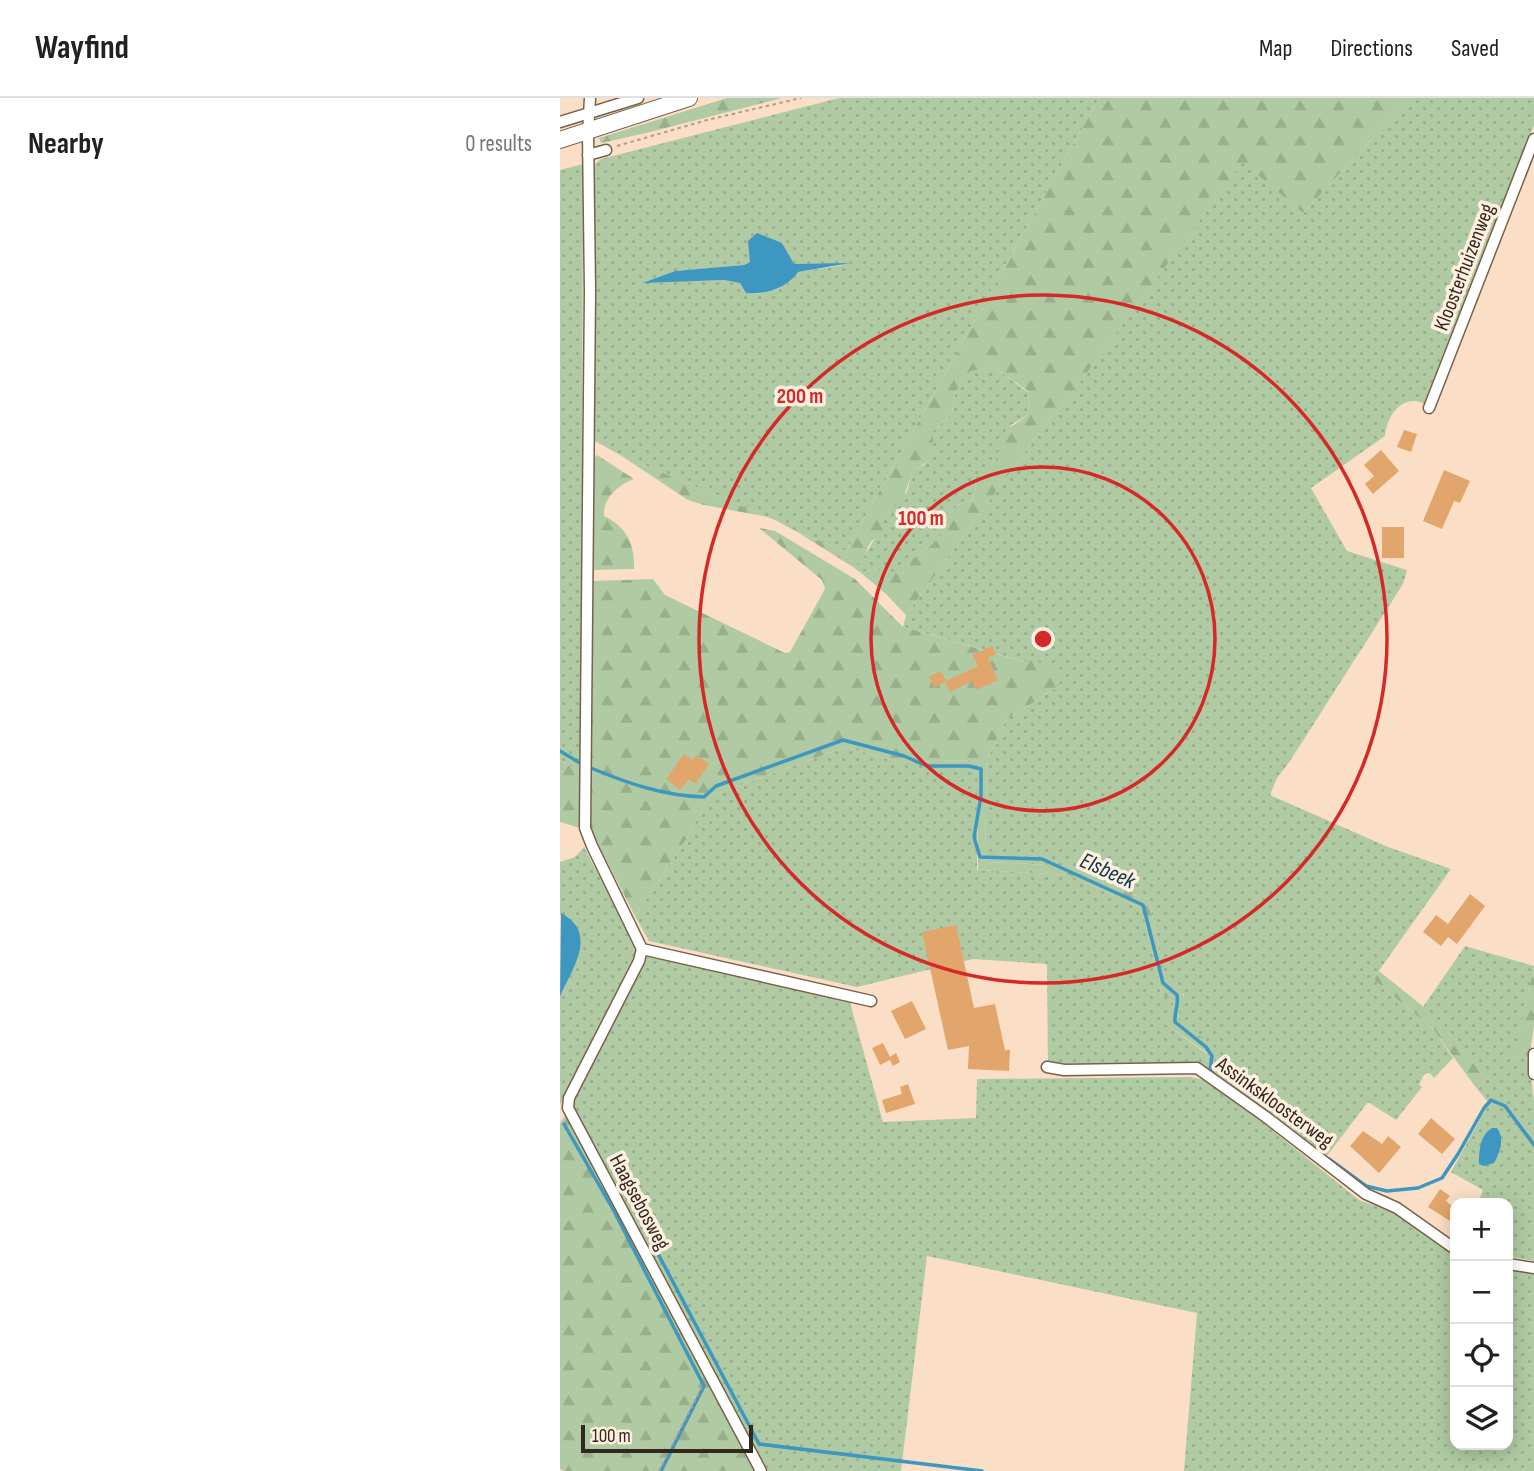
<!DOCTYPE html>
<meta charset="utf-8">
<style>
body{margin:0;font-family:"Sofia Sans Condensed",sans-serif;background:#f6f6f6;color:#202124}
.controls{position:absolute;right:21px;bottom:21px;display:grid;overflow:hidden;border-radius:14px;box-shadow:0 4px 18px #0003}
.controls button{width:63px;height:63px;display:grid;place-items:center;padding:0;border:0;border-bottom:2px solid #e0e0e0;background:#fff;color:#202124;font:35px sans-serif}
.scale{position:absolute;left:21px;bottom:18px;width:172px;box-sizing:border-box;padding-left:7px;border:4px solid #33281f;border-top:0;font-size:19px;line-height:24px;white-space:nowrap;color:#33281f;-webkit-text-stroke:5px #ffefe0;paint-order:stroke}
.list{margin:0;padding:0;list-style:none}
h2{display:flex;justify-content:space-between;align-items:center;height:91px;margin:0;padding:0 28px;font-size:30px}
h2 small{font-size:23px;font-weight:400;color:#757577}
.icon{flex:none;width:38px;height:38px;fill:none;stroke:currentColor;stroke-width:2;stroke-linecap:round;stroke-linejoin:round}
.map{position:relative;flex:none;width:974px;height:1373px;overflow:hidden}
header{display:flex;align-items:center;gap:42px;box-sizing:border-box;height:98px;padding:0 35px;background:#fff;border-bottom:2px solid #e0e0e0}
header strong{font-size:33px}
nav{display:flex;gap:38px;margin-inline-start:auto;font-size:24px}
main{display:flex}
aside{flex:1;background:#fff}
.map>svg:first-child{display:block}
</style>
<header>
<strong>Wayfind</strong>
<nav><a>Map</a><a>Directions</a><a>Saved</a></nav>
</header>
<main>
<aside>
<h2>Nearby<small>0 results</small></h2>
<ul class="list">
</ul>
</aside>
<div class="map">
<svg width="974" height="1373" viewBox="0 0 974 1373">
<defs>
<pattern id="grass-dots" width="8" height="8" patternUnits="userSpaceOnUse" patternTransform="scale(1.75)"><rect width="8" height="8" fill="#b0cba3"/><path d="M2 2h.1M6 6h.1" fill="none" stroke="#98ae8c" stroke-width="1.8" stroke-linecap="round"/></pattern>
<pattern id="forest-firs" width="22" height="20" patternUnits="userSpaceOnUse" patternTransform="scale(1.75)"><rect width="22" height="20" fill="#b0cba3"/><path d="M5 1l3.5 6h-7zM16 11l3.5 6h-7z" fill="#98ae8c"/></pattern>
</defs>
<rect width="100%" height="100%" fill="#fadfc6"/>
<path fill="url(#grass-dots)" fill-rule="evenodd" d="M279,0H539L286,453L239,435L217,423L60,357L35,343L34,335L35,66L41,61ZM222,145L233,166L283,167L238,174C228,191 205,197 186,195L180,185L164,182L84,184L115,173L184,167L190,164L191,160Z
M850,0H974V27L870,290L865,306C843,295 827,317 825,338L751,390L787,453L847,472L843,486L730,663L717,680L710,697L828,749L891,771L813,881L873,931L893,960L874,980L870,975L864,976L859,987L862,989L836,1022L808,1004L763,1063L655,980V950L620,923L618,918L624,897L609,888L605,881L589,801L573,797L511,768L428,764L425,761L427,661L446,622L496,590L466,564L343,529L346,517L495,313L500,311L683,63L743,115Z
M23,66L21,675L0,662V72Z
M434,269L468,294L469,316L451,327L436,361L416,379L415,395L412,402L400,406L386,418L383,426V435L379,441L352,461L345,474C328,479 324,466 301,475L293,469C304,462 322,431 323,417L347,394L352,374L364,367L373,354V333L392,316L395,297L402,280L410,273Z
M286,649L337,664L418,662L417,772L509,777L582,811L602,896L614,904L606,922V926L647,956L645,973L488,972L487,866L413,861L297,889L89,843L75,818L128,738L150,698Z
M24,749L76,848V854L0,1007V899L19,856L0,816V764L15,759Z
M905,848L974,868L955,958L969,960L974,1004V1163L948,1158V1105H918L923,1092L891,1074L929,1005L917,991L926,981L884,928L863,909Z
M86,856L289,901L323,1024L416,1020L417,981L631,979L644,982L682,1008L799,1102L838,1116L865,1137L895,1151V1347H948V1168L974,1173V1373H624L637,1215L367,1158L341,1373H208L81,1134L11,1008Z"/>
<path fill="url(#forest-firs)" d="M167,0H222L86,35L41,45L39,40Z
M539,0H850L743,115L683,64L500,311L495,313L346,517L326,496L301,475C324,466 328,479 345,474L352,461L379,441L383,435V426L386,418L400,406L412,402L415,395L416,379L436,361L445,333L469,316L468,293L434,269L411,273L402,280L395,297L392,316L373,333V354L370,361L352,375L343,401L323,417L324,431C320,436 314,440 311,444C302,456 310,459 293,469L239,435L286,453Z
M37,357L74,381C58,387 43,400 44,418C67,429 75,447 74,471L32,472L34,360Z
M60,357L208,419L144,407L128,402Z
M199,430L215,433L295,481L343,529L465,564L468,561L502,572L500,584L496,590L446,622L427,661L425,761L428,764L511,768L573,797L589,801L605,881C610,890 621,892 626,901L618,918L621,923L655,950V980L645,973L647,955L606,926V922L614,904L602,896L582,811L509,777L418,772L417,662L337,664L286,649L150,698L128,738L75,818L31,733L29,711L32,483L93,481L105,497L225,555L230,554L265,491L262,482Z
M0,662L21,675L20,730L0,724Z
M974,869V927L969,960L954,958Z
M819,873L870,914L884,928L926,981L917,991L873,931L813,881Z
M5,1018L18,1038L196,1373H4L0,1371V1025Z"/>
<path fill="#3e97c0" d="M197,135L222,145L234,166L290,165L238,174C228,190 205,197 186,195L180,185L164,182L82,185L115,173L184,167L190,164L188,143Z
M1,815C39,836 12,870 0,899Z
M932,1030H937C945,1041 940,1054 934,1065L924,1068L919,1066C919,1053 920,1037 932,1030Z"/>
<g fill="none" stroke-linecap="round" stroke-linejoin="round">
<path stroke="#3e97c0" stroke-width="3.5" d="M0,653L20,665
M31,670C67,685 104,698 144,699L156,688L283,642L344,658L367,668H409L421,671V698L414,739L420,759L482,761L583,807L603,885L617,897C619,908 614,914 615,924L646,949L652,958L650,973L653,975
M4,1026L54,1113L144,1288L101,1373
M769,1061L806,1088L827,1093L858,1090L882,1080L898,1056L924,1010L931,1002L945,1008L974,1047
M71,1105L199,1346L422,1373"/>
</g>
<path fill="#e2a56b" d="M844,332L857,336L851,354L837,349Z
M821,352L839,373L813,396L805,386L814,378L804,367Z
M884,372L910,383L900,405L894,403L882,431L863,423Z
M822,429H844V460H822Z
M432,548L436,556L428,560L438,582L416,592L412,583L390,594L385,584L374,590L369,579L381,573L386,583L418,568L412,557Z
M124,656L133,662L136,657L149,666L135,686L129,681L120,692L106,681Z
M910,796L925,808L897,846L888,839L881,848L863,834L876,817L888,826Z
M396,827L414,910L435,906L445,952H450L449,973L408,971L409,948L388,952L362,834Z
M352,903L366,931L345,941L331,913Z
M323,945L330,959L336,955L340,964L333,968L330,962L320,967L312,950Z
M348,986L355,1006L326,1015L322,1002L342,996L340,989Z
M871,1020L895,1041L882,1056L858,1036Z
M803,1033L822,1046L828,1038L841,1049L819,1075L790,1048Z
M880,1091L890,1098L886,1103L895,1111V1115L890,1123L868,1109Z"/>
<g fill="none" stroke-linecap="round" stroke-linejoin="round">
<g stroke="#78614b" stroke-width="13">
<path id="street" d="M30,0L28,35L30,193L25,730L32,748L82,851L79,863L9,1000L8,1010L201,1373
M0,24L78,0
M28,57L46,52
M869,310L974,41
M82,851L311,903
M974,956V976
M487,969L504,972L637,970L706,1019L806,1096L837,1110L895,1151
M948,1166L974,1170"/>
</g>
<g stroke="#78614b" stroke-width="18">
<path id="secondary" d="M0,42L129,0"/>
</g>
<path stroke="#b09b88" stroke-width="2" stroke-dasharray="3.5 3.5" stroke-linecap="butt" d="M57,48L147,22L241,0
M99,1373L143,1287"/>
<use href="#street" stroke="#fff" stroke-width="10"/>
<use href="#secondary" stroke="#fff" stroke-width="16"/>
</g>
<g fill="none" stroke="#d62828" stroke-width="3.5">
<circle cx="483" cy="541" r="172"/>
<circle cx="483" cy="541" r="344"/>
</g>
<g text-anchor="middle" stroke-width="7" stroke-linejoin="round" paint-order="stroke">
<g font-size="21" fill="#33281f" stroke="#ffefe0">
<text transform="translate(904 169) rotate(-69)" y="7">Kloosterhuizenweg</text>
<text transform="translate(715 1004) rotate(36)" y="7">Assinkskloosterweg</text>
<text transform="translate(80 1104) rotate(62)" y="7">Haagsebosweg</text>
</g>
<g font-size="23" font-style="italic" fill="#0e3648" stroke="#ffefe0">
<text transform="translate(548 772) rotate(24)" y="8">Elsbeek</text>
</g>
</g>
<circle cx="483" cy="541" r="10" fill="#d62828" stroke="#ffefe0" stroke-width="3.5"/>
<g font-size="21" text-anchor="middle" font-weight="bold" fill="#d62828" stroke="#ffefe0" stroke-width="7" stroke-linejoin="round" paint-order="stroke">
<text x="240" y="305">200 m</text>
<text x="361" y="427">100 m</text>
</g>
</svg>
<div class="controls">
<button>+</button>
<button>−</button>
<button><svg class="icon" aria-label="locate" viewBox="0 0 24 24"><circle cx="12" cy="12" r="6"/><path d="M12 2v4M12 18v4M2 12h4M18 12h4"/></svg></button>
<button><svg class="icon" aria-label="layers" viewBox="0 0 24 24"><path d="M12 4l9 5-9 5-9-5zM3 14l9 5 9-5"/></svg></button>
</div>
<div class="scale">100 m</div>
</div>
</main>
